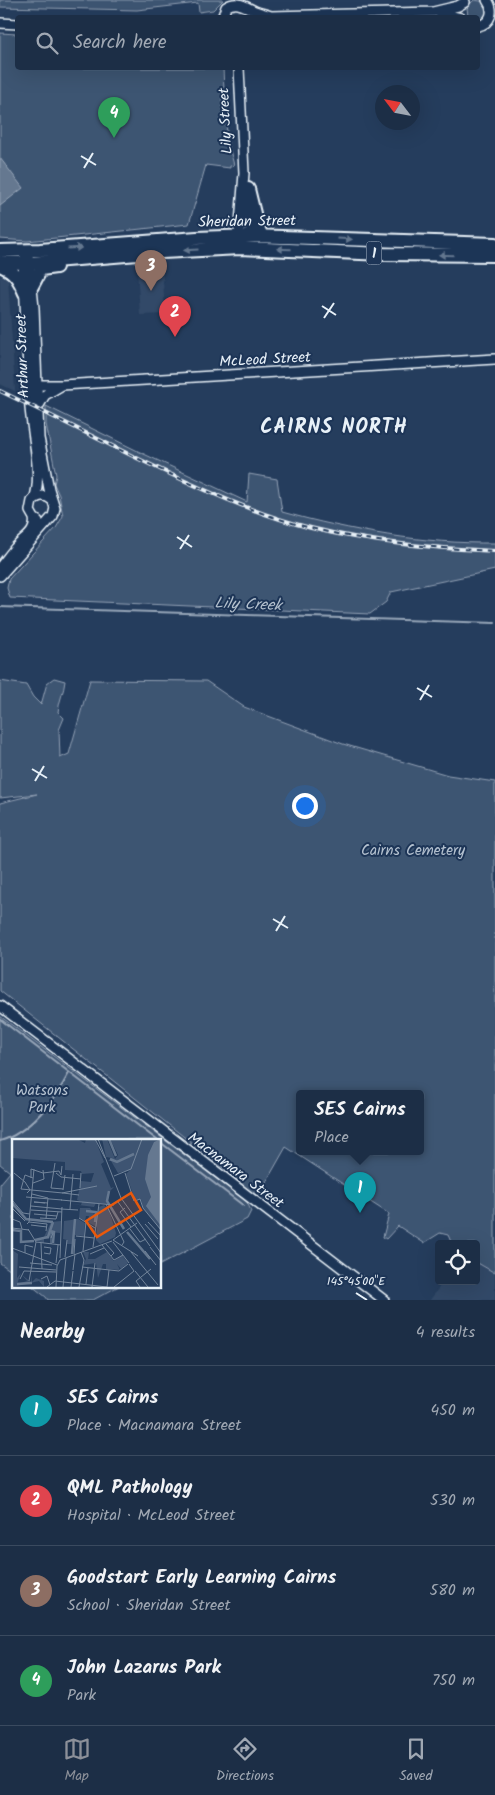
<!DOCTYPE html>
<meta charset="utf-8">
<style>
body{margin:0;font-family:Kalam,sans-serif;background:#25364d;color:#f1f3f6}
.controls{position:absolute;right:15px;bottom:15px;display:grid;overflow:hidden;border-radius:5px;box-shadow:0 5px 20px #0002}
.controls button{width:45px;height:45px;display:grid;place-items:center;padding:0;border:0;border-bottom:1px solid #3a4a5f;background:#1c2e46;color:#f1f3f6;font:25px sans-serif}
.compass{position:absolute;left:375px;top:85px;width:45px;height:45px;border-radius:50%;background:#1c2e46;box-shadow:0 5px 20px #0002;rotate:302deg}
.you{position:absolute;left:304px;top:805px;width:18px;height:18px;margin:-12px;border:4px solid #fff;border-radius:50%;background:#1a73e8;box-shadow:0 0 0 8px #1a73e833}
.badge{display:grid;place-items:center;width:32px;height:32px;border-radius:50%;background:#8c9099;color:#fff;font-size:16px;font-weight:700}
.pin{position:absolute;translate:-50% -41px;filter:drop-shadow(0 1px 2px #0008)}
.pin::after{content:'';position:absolute;top:26px;width:18px;height:15px;background:inherit;clip-path:polygon(0 0,100% 0,50% 100%)}
.popup{position:absolute;left:296px;top:1090px;width:128px;height:65px;box-sizing:border-box;display:grid;place-content:center;border-radius:5px;background:#1c2e46;filter:drop-shadow(0 1px 4px #0005);font-size:16px;white-space:nowrap;color:#a0a8b3}
.popup b{font-size:19px;color:#f1f3f6}
.popup::after{content:'';position:absolute;left:50%;top:100%;margin-left:-10px;border:10px solid transparent;border-top-color:#1c2e46}
.list{margin:0;padding:0;list-style:none}
h2{display:flex;justify-content:space-between;align-items:center;height:65px;margin:0;padding:0 20px;font-size:21px}
h2 small{font-size:16px;font-weight:400;color:#a0a8b3}
.list li{display:grid;grid-template-columns:32px 1fr auto;gap:15px;align-items:center;box-sizing:border-box;height:90px;padding:0 20px;border-top:1px solid #3a4a5f}
.list b{display:block;font-size:19px;white-space:nowrap}
.list p{margin:0;font-size:16px;white-space:nowrap;color:#a0a8b3}
.list em{font-size:16px;font-style:normal;color:#a0a8b3}
.icon{flex:none;width:28px;height:28px;fill:none;stroke:currentColor;stroke-width:2;stroke-linecap:round;stroke-linejoin:round}
.map{position:relative;flex:none;width:495px;height:1300px;overflow:hidden}
.search{position:absolute;background:#1c2e46;box-shadow:0 5px 20px #0002;left:15px;right:15px;top:15px;height:55px;display:flex;align-items:center;gap:12px;box-sizing:border-box;padding:0 18px;border-radius:5px;color:#a0a8b3;font-size:19px}
.sheet{height:425px;background:#1c2e46}
nav{display:flex;justify-content:space-around;align-items:center;box-sizing:border-box;height:70px;border-top:1px solid #3a4a5f;background:#1c2e46;font-size:14px;color:#a0a8b3}
nav a{display:grid;justify-items:center;gap:2px}
nav .on{color:#8c9099}
.map>svg:first-child{display:block}
</style>
<div class="map">
<svg width="495" height="1300" viewBox="0 0 495 1300">
<rect width="100%" height="100%" fill="#253d5d"/>
<filter id="ink" filterUnits="userSpaceOnUse"><feTurbulence type="fractalNoise" baseFrequency=".02" numOctaves="2"/><feDisplacementMap in="SourceGraphic" scale="10" xChannelSelector="R" yChannelSelector="G"/><feConvolveMatrix kernelMatrix="1 2 1 2 8 2 1 2 1" color-interpolation-filters="sRGB"/></filter>
<g filter="url(#ink)">
<path fill="#334a68" d="M162,265L165,314L140,315L137,267Z
M0,277L8,278L15,391L0,384Z
M476,1262L495,1273V1300H430L444,1281H476Z"/>
<path fill="#3e5472" stroke="#93a2b5" fill-rule="evenodd" d="M0,0H223L213,10L199,12L198,3L137,10L0,7Z
M474,0L481,1L486,5L487,15L482,20L478,22V18L468,17L467,7Z
M0,33L17,34L18,68H223L224,91L222,94V107L225,112L228,143L234,165L230,166V168L206,165L189,224L27,241L0,239Z
M46,406L146,455L247,502L249,474L277,479L282,512C351,531 424,544 495,543V570L391,592L386,602L370,614L10,598L7,588L9,579L56,528L63,516L59,495L54,484L56,475L46,424Z
M54,678L65,681C64,692 59,700 58,712L64,718L59,730L60,758L69,754L90,680L206,681L244,707L343,744L448,775L495,782V1273L476,1262V1244H452L448,1235L440,1233L424,1243L398,1226L386,1239L383,1237L389,1214L286,1147L257,1198L222,1167L0,991V803L37,794L0,798V681L26,685L33,697L41,705L47,683ZM300,1094H420V1152H300Z
M0,1016L247,1202L251,1211L247,1219L160,1265V1140H14V1273L0,1263V1184L10,1172L0,1164Z
M32,1286H119L93,1300H48L46,1297Z"/>
<path fill="#657890" stroke="#99a8ba" d="M0,158L23,188L0,206Z"/>
<g fill="none" stroke-linecap="round" stroke-linejoin="round">
<path stroke="#99a8ba" stroke-width="2" d="M0,607L495,623
M0,1019L157,1140
M0,1141C29,1133 56,1099 69,1073
M160,1142L244,1206"/>
<g stroke="#e8f1f8" stroke-width="12">
<path id="secondary" d="M439,13L461,18
M222,18L226,7C237,0 244,6 255,11C260,13 265,14 271,16
M265,18L271,16L433,12L458,6L465,2
M0,23L18,24
M478,26C491,23 495,11 487,0
M239,68L244,173L239,236
M248,205L251,236
M24,259L23,263C26,311 27,360 30,408C32,433 43,478 34,499
M30,385H62L495,359
M38,407L45,395L62,385
M38,521L34,518L30,511L32,501C39,495 45,494 52,500
M0,567C5,561 10,554 15,548C24,538 37,533 34,518
M0,576L53,516L55,508L49,489L39,438L34,308L29,259
M0,1006L384,1300"/>
</g>
<g stroke="#e8f1f8" stroke-width="16">
<path id="highway" d="M248,189L257,226L262,236
M0,251L40,250L197,238L251,236L495,244
M0,262L30,263L162,252L240,248L384,254L495,255
M0,265C15,271 19,279 25,293
M32,286L41,269L56,267"/>
</g>
<use href="#secondary" stroke="#1d3557" stroke-width="9"/>
<use href="#highway" stroke="#1d3557" stroke-width="12"/>
<g stroke="#e8f1f8" stroke-width="4">
<path id="rail" d="M0,391C57,418 113,447 170,474C215,495 262,516 311,528C371,543 433,548 495,551"/>
</g>
<use href="#rail" stroke="#1d3557" stroke-width="2" stroke-dasharray="5.5" stroke-linecap="butt"/>
</g>
<defs><path id="oneway-solid" d="M-6-.8H1V-3.2L6.5 0L1 3.2V.8H-6Z" transform="scale(1.25)"/></defs>
<g fill="#64778f">
<use href="#oneway-solid" transform="translate(345 239) rotate(3)"/>
<use href="#oneway-solid" transform="translate(75 248) rotate(-4)"/>
<use href="#oneway-solid" transform="translate(284 249) rotate(-178)"/>
<use href="#oneway-solid" transform="translate(191 250) rotate(177)"/>
<use href="#oneway-solid" transform="translate(446 255) rotate(-179)"/>
</g>
</g>
<path fill="none" stroke="#e8f1f8" stroke-width="2" d="M81,156L96,165M84,168L93,153M322,306L336,315M324,318L334,303M177,537L192,547M180,549L189,535M417,688L432,697M420,700L429,685M32,769L47,778M35,781L44,766M273,919L288,928M276,931L285,916M356,1293L367,1300"/>
<g text-anchor="middle" stroke-width="4" stroke-linejoin="round" paint-order="stroke">
<rect fill="#1d3557" stroke="#abb9c8" stroke-width="1" x="366.5" y="241.5" width="15" height="23" rx="4"/>
<g font-size="14" font-weight="bold" fill="#e8f1f8">
<text x="374" y="258">1</text>
</g>
<g font-size="15" fill="#e8f1f8" stroke="#1d3557">
<text transform="translate(225 121) rotate(-93)" y="5">Lily Street</text>
<text transform="translate(247 221) rotate(-1)" y="5">Sheridan Street</text>
<text transform="translate(22 356) rotate(-92)" y="5">Arthur Street</text>
<text transform="translate(265 359) rotate(-3)" y="5">McLeod Street</text>
<text transform="translate(236 1170) rotate(37)" y="5">Macnamara Street</text>
</g>
<g font-size="15" fill="#b5c2d0" stroke="#1d3557">
<text x="413" y="855">Cairns Cemetery</text>
<text x="42" y="1095">Watsons<tspan x="42" dy="17">Park</tspan></text>
</g>
<g font-size="16" font-style="italic" fill="#b4c1ce" stroke="#1d3557">
<text transform="translate(248 603) rotate(2)" y="6">Lily Creek</text>
</g>
<g font-size="20" font-weight="bold" letter-spacing="1" fill="#e8f1f8" stroke="#1d3557">
<text x="334" y="433">CAIRNS NORTH</text>
</g>
</g>
<g transform="translate(12 1139)">
<rect width="149" height="149" fill="#253d5d"/>
<path d="M0,0H65L73,4L74,0H83L92,23L89,25L99,49L102,48L95,55L96,65L84,64L82,68L59,65L69,66L70,63L65,61L69,42L79,43L82,34L70,35L69,32L53,31V23L0,19ZM90,0H95L103,20L106,16L98,0H146L149,91L131,69L129,61H123L114,35L118,31L106,34L99,22H96L100,19L94,18ZM92,66L97,71L104,94L103,98L88,105L84,101L85,88L75,83L77,77H74L73,82L67,79L68,69H78L84,78L87,68ZM66,80L73,84L72,97L62,96L63,105H55V101L51,100L52,82ZM49,82L48,94L38,93L37,100H32V104L22,101L32,98L39,83ZM0,111L6,115L5,139L9,134L5,145L15,142L10,136L19,143V136L20,143L24,139L32,142V148L27,142L1,148ZM71,113H77L76,120H83L95,113L102,122L110,116L116,124L109,130L105,125L108,131L94,130V125H91L86,139L84,124L71,126L74,120Z" fill="#3e5472"/>
<path d="M149,0V87L134,67L139,58L133,40L136,16L142,3Z" fill="#657890"/>
<path fill="none" stroke="#657890" stroke-width="2.5" d="M97,0L104,17M98,20L105,23L122,15M97,52L95,62L112,90M0,64L14,80L41,83M74,72L84,73L83,83M0,91L9,92V103L22,102M38,92L42,93L41,104M115,93L138,120M23,101L36,98L41,83M60,115L63,80M5,145L20,144"/>
<path fill="none" stroke="#73859b" stroke-width="1" d="M83,0L93,19M86,0L109,59L149,114M43,24L39,49L51,50M2,34L13,43L18,51L15,54M44,34L49,38L69,40M113,34L122,62M102,37L119,30L130,0M19,39V30L31,34L47,32L49,36L50,27M21,44L32,40L31,31M68,49L69,34M9,50L51,54M9,50L13,36L21,39M51,51L53,36M50,54L85,47M51,54L67,56M20,55L36,59L34,80M14,58L50,61M0,61L11,74L18,75M49,61L102,66M123,62L128,60L131,69L149,91M106,63L138,107M33,64L22,63L36,64M94,65L112,103L110,106M19,67L50,70M0,69L13,82M113,69L108,73L119,88M49,70L66,71M58,70L61,35M19,71L50,73M22,75L45,77M28,79L44,80L46,73M67,79L83,89M0,80L8,83L10,90M17,83L35,85L34,92M136,83L149,97M15,85L17,83L22,30M133,85L146,100M19,86L35,88M0,89L17,91M16,90L24,103L49,106M118,90L128,103L134,100M64,97L82,99M101,101L126,117M101,101L125,84M101,103L117,124M29,104L30,130M39,105V94H41L39,99M94,105L102,114L99,117M90,106L102,121L111,116M81,108L87,65M138,108L149,122M0,109L45,126M71,112L74,83M133,112L144,126M119,113L146,146M13,114V106L21,108M32,114L38,115L39,109L32,108M62,115L63,100M78,115L92,109M53,118L55,101M48,119L50,68M18,124L40,126M44,124L46,106M7,128L44,131M70,128L107,132L116,125M61,131L63,115M123,132L136,148M8,140L12,132L44,133M29,140L35,137L38,146M17,142L24,103M74,145L76,129M35,148L43,142L95,148M44,148L45,127L48,121L100,102M51,148L54,119M59,148L61,132M67,148L72,121L69,113M80,148L83,124M95,148L97,131M102,148L122,132L117,125M128,148L124,142L139,130"/>
<path fill="#e8590c" fill-opacity="0.15" stroke="#e8590c" stroke-width="2.5" d="M119,54L129,71L85,98L74,82Z"/>
<rect width="149" height="149" fill="none" stroke="#e8f1f8" stroke-width="2.5"/>
</g>
<g font-size="12" text-anchor="middle" fill="#e8f1f8" stroke="#1d3557" stroke-width="4" stroke-linejoin="round" paint-order="stroke">
<text x="356" y="1285">145°45'00"E</text>
</g>
</svg>
<div class="controls">
<button><svg class="icon" aria-label="locate" viewBox="0 0 24 24"><circle cx="12" cy="12" r="6"/><path d="M12 2v4M12 18v4M2 12h4M18 12h4"/></svg></button>
</div>
<svg class="compass" viewBox="-18 -18 36 36"><path d="M0-13l5 13h-10z" fill="#e53935"/><path d="M0 13l5-13h-10z" fill="#a0a8b3"/></svg>
<div class="you"></div>
<div class="pin badge" style="left:360px;top:1213px;background:#0f9aa8">1</div>
<div class="popup"><b>SES Cairns</b>Place</div>
<div class="pin badge" style="left:175px;top:337px;background:#e0444e">2</div>
<div class="pin badge" style="left:151px;top:291px;background:#8d6e63">3</div>
<div class="pin badge" style="left:114px;top:138px;background:#2e9e5b">4</div>
<div class="search"><svg class="icon" aria-label="search" viewBox="0 0 24 24"><circle cx="10" cy="10" r="6"/><path d="M15 15l6 6"/></svg>Search here</div>
</div>
<section class="sheet">
<h2>Nearby<small>4 results</small></h2>
<ul class="list">
<li><span class="badge" style="background:#0f9aa8">1</span><div><b>SES Cairns</b><p>Place · Macnamara Street</p></div><em>450 m</em></li>
<li><span class="badge" style="background:#e0444e">2</span><div><b>QML Pathology</b><p>Hospital · McLeod Street</p></div><em>530 m</em></li>
<li><span class="badge" style="background:#8d6e63">3</span><div><b>Goodstart Early Learning Cairns</b><p>School · Sheridan Street</p></div><em>580 m</em></li>
<li><span class="badge" style="background:#2e9e5b">4</span><div><b>John Lazarus Park</b><p>Park</p></div><em>750 m</em></li>
</ul>
</section>
<nav>
<a class="on"><svg class="icon" aria-label="map" viewBox="0 0 24 24"><path d="M3 6l6-2 6 2 6-2v14l-6 2-6-2-6 2zM9 4v14M15 6v14"/></svg>Map</a>
<a><svg class="icon" aria-label="directions" viewBox="0 0 24 24"><path d="M12 3l9 9-9 9-9-9zM9 14v-3h6M13 9l2 2-2 2"/></svg>Directions</a>
<a><svg class="icon" aria-label="saved" viewBox="0 0 24 24"><path d="M7 4h10v16l-5-4-5 4z"/></svg>Saved</a>
</nav>
